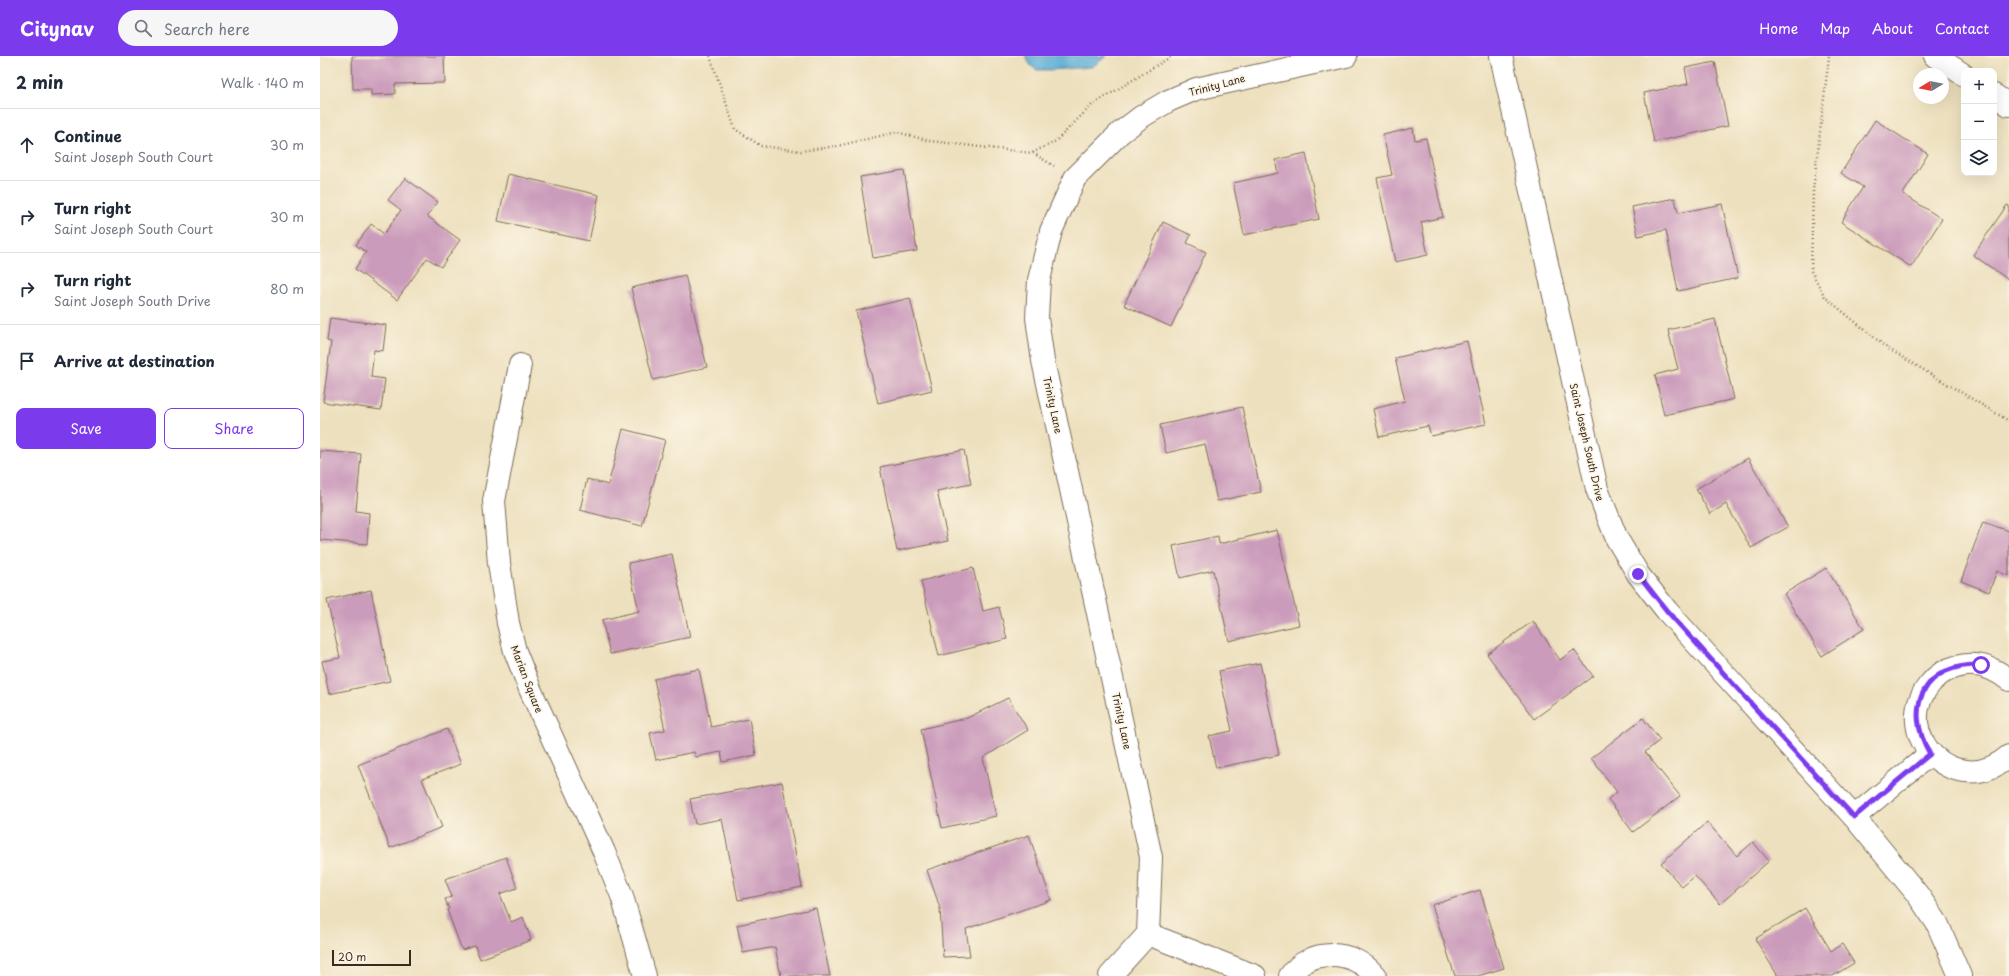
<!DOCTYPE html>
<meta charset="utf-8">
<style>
body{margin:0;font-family:"Playpen Sans",sans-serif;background:#f6f6f7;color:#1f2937}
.controls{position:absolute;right:12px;top:12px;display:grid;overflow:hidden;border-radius:8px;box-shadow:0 4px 16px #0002}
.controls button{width:36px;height:36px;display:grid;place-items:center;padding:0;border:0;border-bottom:1px solid #e0e1e3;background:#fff;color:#1f2937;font:20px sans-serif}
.compass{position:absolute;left:1593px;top:12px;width:36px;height:36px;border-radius:50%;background:#fff;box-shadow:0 4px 16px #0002;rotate:260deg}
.scale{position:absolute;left:12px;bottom:10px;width:79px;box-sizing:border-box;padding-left:4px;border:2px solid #3b2a1e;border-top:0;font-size:11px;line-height:14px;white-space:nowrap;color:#3b2a1e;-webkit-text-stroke:3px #fcf5e5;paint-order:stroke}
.stop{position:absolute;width:12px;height:12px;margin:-9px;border:3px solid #7c3aed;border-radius:50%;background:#fff}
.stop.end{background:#7c3aed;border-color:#fff;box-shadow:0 1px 4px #0008}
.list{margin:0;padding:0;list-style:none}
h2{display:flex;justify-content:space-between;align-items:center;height:52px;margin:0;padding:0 16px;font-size:17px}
h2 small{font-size:13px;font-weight:400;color:#747a83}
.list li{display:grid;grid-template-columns:26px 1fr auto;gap:12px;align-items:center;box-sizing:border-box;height:72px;padding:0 16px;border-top:1px solid #e0e1e3}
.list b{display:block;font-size:15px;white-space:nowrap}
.list p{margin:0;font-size:13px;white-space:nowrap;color:#747a83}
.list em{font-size:13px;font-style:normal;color:#747a83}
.actions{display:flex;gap:8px;padding:12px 16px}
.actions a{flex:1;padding:9px 0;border:1px solid #7c3aed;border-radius:8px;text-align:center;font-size:14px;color:#7c3aed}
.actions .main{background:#7c3aed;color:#fff}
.icon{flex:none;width:22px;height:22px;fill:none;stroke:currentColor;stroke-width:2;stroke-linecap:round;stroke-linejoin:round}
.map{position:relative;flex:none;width:1689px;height:920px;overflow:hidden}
header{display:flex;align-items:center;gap:24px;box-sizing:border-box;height:56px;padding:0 20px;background:#7c3aed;color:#fff}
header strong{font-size:19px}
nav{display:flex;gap:22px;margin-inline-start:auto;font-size:14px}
.search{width:280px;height:36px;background:#f6f6f7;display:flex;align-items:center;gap:10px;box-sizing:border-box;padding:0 14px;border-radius:22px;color:#747a83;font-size:15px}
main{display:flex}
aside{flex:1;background:#fff}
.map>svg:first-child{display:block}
</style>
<header>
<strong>Citynav</strong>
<div class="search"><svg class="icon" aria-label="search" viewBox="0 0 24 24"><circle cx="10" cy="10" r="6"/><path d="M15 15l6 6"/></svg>Search here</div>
<nav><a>Home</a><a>Map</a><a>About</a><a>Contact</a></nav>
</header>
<main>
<aside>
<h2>2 min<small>Walk · 140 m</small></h2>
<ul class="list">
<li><svg class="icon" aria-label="ahead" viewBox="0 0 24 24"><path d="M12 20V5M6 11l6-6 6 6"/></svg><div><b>Continue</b><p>Saint Joseph South Court</p></div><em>30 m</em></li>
<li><svg class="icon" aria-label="right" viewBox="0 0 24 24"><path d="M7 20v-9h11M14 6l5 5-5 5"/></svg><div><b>Turn right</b><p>Saint Joseph South Court</p></div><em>30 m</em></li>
<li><svg class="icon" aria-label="right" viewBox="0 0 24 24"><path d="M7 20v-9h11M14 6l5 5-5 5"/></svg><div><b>Turn right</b><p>Saint Joseph South Drive</p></div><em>80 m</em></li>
<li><svg class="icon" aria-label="arrive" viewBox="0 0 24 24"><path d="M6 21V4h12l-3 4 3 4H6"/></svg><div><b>Arrive at destination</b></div></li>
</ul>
<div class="actions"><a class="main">Save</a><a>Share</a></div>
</aside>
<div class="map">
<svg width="1689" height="920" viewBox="0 0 1689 920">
<rect width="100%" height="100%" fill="#fcf5e5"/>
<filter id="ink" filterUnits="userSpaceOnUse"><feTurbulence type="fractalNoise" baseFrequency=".025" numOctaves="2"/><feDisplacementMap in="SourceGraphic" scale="8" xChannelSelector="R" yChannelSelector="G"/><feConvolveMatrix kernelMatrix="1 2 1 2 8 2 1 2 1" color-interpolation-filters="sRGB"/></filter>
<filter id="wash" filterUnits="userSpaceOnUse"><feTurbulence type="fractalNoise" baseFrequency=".012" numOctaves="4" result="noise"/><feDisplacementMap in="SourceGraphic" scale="16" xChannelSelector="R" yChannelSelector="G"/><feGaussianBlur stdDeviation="0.9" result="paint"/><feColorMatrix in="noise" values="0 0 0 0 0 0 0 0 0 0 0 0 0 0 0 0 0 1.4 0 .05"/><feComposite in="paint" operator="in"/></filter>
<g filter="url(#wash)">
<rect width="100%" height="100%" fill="#ede0be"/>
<path fill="#5baed6" stroke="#4b6c7a" d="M705,0H787L772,11L730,14H717L711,10Z"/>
<g id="blocks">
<path fill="#cb9bbb" d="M32,0H124L125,27L75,28V38L51,39V33H33Z
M1395,6L1408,70L1334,86L1324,37L1368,28L1365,12Z
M1555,64L1608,98L1583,138L1622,163L1591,211L1521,166L1543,131L1521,117Z
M1093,72L1095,84L1106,82L1123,161L1101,166L1108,199L1075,206L1057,122L1072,119L1063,79Z
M986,97L999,163L924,179L913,127L958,117L955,104Z
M584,114L597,195L553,202L540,121Z
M188,118L279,139L269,185L178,165Z
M85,122L118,146L107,160L140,184L121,211L107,202L77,244L35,213L46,196L36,189L51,168L64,178L81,154L68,144Z
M1355,142L1358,157L1402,148L1418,222L1358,235L1346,174L1318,180L1312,151Z
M1687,149L1689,150V224L1653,199Z
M843,166L871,179L867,187L886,196L851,271L804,249Z
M365,219L387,311L333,324L311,232Z
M590,242L612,334L558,347L536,255Z
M10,262L66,269L63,295L54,294L51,321L65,323L61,354L3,346L11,286L7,285Z
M1395,263L1414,343L1344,359L1335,319L1358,313L1348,274Z
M1147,285L1166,368L1111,380L1108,370L1059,381L1053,353L1085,345L1075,302Z
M922,351L941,436L897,445L885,388L846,397L840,369Z
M303,373L345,384L322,470L260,454L267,423L288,429Z
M644,394L651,428L617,435L628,485L577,495L560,411Z
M0,395L41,398L36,455L49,457L47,488L0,484Z
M1428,402L1468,471L1431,492L1406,448L1390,458L1376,433Z
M1663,466L1689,475V520L1677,515L1669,536L1641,525Z
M957,474L979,569L909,585L893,514L860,522L853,490L898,480L899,488Z
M352,498L370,581L290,598L282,564L319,555L308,507Z
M653,512L663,555L679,551L687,583L619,600L601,525Z
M1506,512L1544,573L1502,600L1464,538Z
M51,534L70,625L9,638L2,605L20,602L7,544Z
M1213,565L1240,604L1254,594L1273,620L1214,663L1167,598Z
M940,607L959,699L896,712L889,680L912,675L899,615Z
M379,613L391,671L429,663L436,699L403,706L401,696L376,701L374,696L336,704L330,677L345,674L334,623Z
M688,642L708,674L663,702L676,760L622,772L601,673L647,662Z
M1323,662L1340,684L1325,696L1360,740L1313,776L1288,743L1297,736L1271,702Z
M127,673L141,708L102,723L122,771L70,792L38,709Z
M462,726L482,831L418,844L402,763L375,768L370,743Z
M1387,766L1417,800L1433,786L1449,805L1400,848L1375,820L1362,831L1341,807Z
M709,779L731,844L646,873L650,900L623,901L620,852L607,814Z
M186,801L197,832L180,838L191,866L203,861L211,884L160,903L155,890L142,894L127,854L129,853L125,843L132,841L125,823Z
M1160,834L1184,912L1158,920H1135L1112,849Z
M496,852L510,920H461L455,891L423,897L417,869Z
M1485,852L1511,895L1522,888L1534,907L1513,920H1458L1435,883Z"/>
</g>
</g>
<g filter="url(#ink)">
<use href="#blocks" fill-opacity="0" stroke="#796a56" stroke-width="1"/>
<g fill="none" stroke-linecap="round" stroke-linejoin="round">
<g stroke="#796a56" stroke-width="24">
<path id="minor" d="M1181,0L1277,433L1297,483L1318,518L1347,555L1534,761L1598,839L1617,867L1640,920
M1615,0L1644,19
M1674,39L1689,49
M200,309L174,445L179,507L188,567L195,595L210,633L284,796L302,840L325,920
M1689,624C1673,611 1656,605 1636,611C1624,614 1616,620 1609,629C1569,679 1636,746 1689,700
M1534,761L1610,698
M828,878L935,920
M790,920L828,878L831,801L723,305L717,262L719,224L731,175L755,122L800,77L821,61L848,45L876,33L1026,0
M970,920C990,891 1034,893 1055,920"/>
</g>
<path stroke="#796a56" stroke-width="2.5" stroke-dasharray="1 3" stroke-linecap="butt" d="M390,0L415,73L441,90L481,95L517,90L577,76L610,85L712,97L736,85L772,49L852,0
M1509,0L1493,135L1491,215L1505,241L1567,292L1689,365
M713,97L734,110"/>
<use href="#minor" stroke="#fff" stroke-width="22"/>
</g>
</g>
<g fill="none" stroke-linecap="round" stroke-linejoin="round" filter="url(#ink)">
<path stroke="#7c3aed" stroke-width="5" d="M1318,518L1347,555L1534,761L1610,698C1582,650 1605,607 1661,609"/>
</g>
<g text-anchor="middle" stroke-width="3" stroke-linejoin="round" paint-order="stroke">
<g font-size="10" fill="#3b2a1e" stroke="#fcf5e5">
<text transform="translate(897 29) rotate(-15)" y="4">Trinity Lane</text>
<text transform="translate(733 349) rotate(78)" y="4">Trinity Lane</text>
<text transform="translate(1267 386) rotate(77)" y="4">Saint Joseph South Drive</text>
<text transform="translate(207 623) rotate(69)" y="4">Marian Square</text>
<text transform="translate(802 665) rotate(78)" y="4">Trinity Lane</text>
</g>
</g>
</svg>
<div class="controls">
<button>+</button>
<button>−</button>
<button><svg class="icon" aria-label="layers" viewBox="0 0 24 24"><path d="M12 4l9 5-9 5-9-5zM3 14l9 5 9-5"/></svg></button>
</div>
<svg class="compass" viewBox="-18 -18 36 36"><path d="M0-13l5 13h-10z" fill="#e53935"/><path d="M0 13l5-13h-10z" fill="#747a83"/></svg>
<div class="scale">20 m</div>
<div class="stop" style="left:1661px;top:609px"></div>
<div class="stop end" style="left:1318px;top:518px"></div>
</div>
</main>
